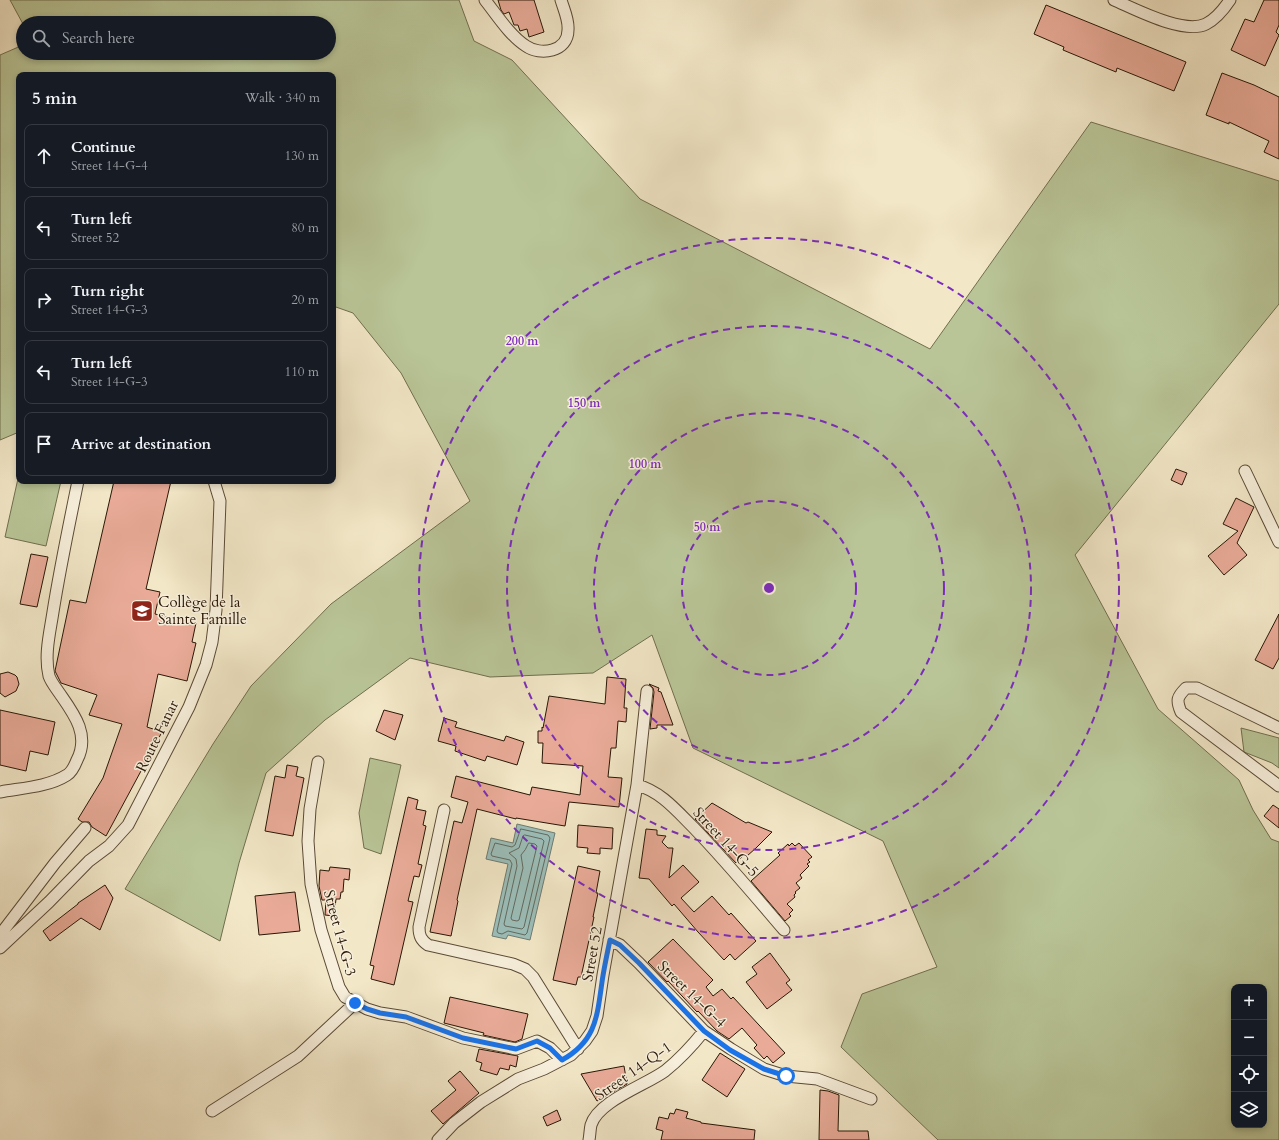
<!DOCTYPE html>
<meta charset="utf-8">
<style>
body{margin:0;font-family:Cardo,serif;background:#20242c;color:#f1f3f6}
.controls{position:absolute;right:12px;bottom:12px;display:grid;overflow:hidden;border-radius:8px;box-shadow:0 2px 6px #0003}
.controls button{width:36px;height:36px;display:grid;place-items:center;padding:0;border:0;border-bottom:1px solid #363941;background:#171b24;color:#f1f3f6;font:20px sans-serif}
.stop{position:absolute;width:12px;height:12px;margin:-9px;border:3px solid #1a73e8;border-radius:50%;background:#fff}
.stop.end{background:#1a73e8;border-color:#fff;box-shadow:0 1px 4px #0008}
.list{margin:0;padding:0;list-style:none}
h2{display:flex;justify-content:space-between;align-items:center;height:52px;margin:0;padding:0 16px;font-size:17px}
h2 small{font-size:13px;font-weight:400;color:#9ea1a6}
.list li{display:grid;grid-template-columns:26px 1fr auto;gap:12px;align-items:center;box-sizing:border-box;height:64px;margin:0 8px 8px;padding:0 8px;border:1px solid #363941;border-radius:8px}
.list b{display:block;font-size:15px;white-space:nowrap}
.list p{margin:0;font-size:13px;white-space:nowrap;color:#9ea1a6}
.list em{font-size:13px;font-style:normal;color:#9ea1a6}
.icon{flex:none;width:22px;height:22px;fill:none;stroke:currentColor;stroke-width:2;stroke-linecap:round;stroke-linejoin:round}
.map{position:relative;flex:none;width:1279px;height:1140px;overflow:hidden}
.search{position:absolute;background:#171b24;box-shadow:0 2px 6px #0003;left:16px;top:16px;width:320px;height:44px;display:flex;align-items:center;gap:10px;box-sizing:border-box;padding:0 14px;border-radius:22px;color:#9ea1a6;font-size:15px}
.panel{position:absolute;background:#171b24;box-shadow:0 2px 6px #0003;left:16px;top:72px;width:320px;height:412px;border-radius:8px}
.map>svg:first-child{display:block}
</style>
<div class="map">
<svg width="1279" height="1140" viewBox="0 0 1279 1140">
<rect width="100%" height="100%" fill="#f2e7c7"/>
<filter id="stains"><feTurbulence type="fractalNoise" baseFrequency=".005" numOctaves="4"/><feColorMatrix values="0 0 0 0 .2 0 0 0 0 .09 0 0 0 0 .02 0 0 0 .5 -.17"/></filter>
<radialGradient id="worn" r=".72"><stop offset=".6" stop-color="#630" stop-opacity="0"/><stop offset="1" stop-color="#630" stop-opacity=".3"/></radialGradient>
<path fill="#b9c597" stroke="#706e4e" fill-rule="evenodd" d="M10,0H459L474,41L512,60L640,199L930,349L1091,122L1279,181V304L1075,555L1158,709L1239,780L1253,810L1271,839L1279,842V1140H938L841,1047L862,994L937,967L883,841L693,748L652,635L593,673L490,677L410,658L325,720L266,773L239,863L220,941L125,889L213,744L251,686L331,604L470,501L401,373L353,313L333,306V75H19V432L0,440V55L23,45V53H329V23L23,24ZM1234,987H1264V1125H1234Z
M19,474V481H61L46,546L5,537Z
M1241,728L1279,738V768L1272,763L1244,752Z
M370,758L401,765L381,854L364,848L359,813Z"/>
<path fill="#9cbfba" stroke="#6e7b72" d="M517,824L555,833L530,940L508,935L506,939L492,936L508,864L486,859L491,838L513,843Z"/>
<g fill="none" stroke-linecap="round" stroke-linejoin="round">
<path stroke="#626a60" stroke-width="1" d="M521,829L548,835L550,838L527,933L525,935L508,931L502,934L498,933L497,931L512,864L510,860L492,856L491,854L495,843L512,847L515,845L520,831Z
M525,835L542,839L544,841L524,927L522,929L505,926L504,924L517,866L516,859L509,853L519,848L523,836Z
M529,843L535,844L537,846L519,920L517,921L512,920L511,918L523,868L521,855L525,850Z"/>
</g>
<path fill="#e9ab98" stroke="#281605" d="M498,0H534L544,32L529,37L527,29L520,31L518,25H514L509,12L504,14L501,10Z
M1264,0H1279V25L1276,32L1279,35L1265,66L1231,50L1245,19L1254,22Z
M1046,5L1186,62L1174,91L1117,68L1116,72L1063,50L1064,47L1034,34Z
M1222,73L1254,85L1279,97V159L1264,152L1269,141L1229,122V124L1206,115Z
M1176,469L1187,473L1182,485L1171,480Z
M114,481H171L146,589L160,592L155,614L196,623L192,642L196,643L187,681L158,674L147,727L162,732L106,836L92,827L89,822H82L78,819L103,778L122,724L89,715L97,695L61,683L55,671L70,600L86,603Z
M1236,498L1254,507L1237,543L1247,555L1224,575L1208,556L1238,531L1223,524Z
M31,554L48,557L37,607L20,604Z
M1279,614V658L1273,669L1255,660Z
M8,672L15,675L17,677L19,684L16,691L5,697L0,693V674Z
M607,677L626,679L624,708H627L626,722L618,721L616,748H611L608,777L622,778L619,807L569,802L565,826L516,818V819L477,809L457,900L458,901L451,936L430,932L454,821L462,823L468,802L451,797L456,776L530,795L532,787L580,795L583,766L542,763L543,743H538V731H542V727L543,728L549,696L605,704Z
M649,684L659,688L658,691L661,692L673,725H657V728L650,729L654,692L653,688Z
M0,710L55,722L48,755L30,751L26,771L0,765Z
M384,710L403,715L395,740L376,731Z
M444,718L457,722L455,727L504,741L506,736L524,742L517,765L487,756L485,761L455,751L456,746L438,741Z
M287,765L298,767L296,776L304,778L293,836L265,831L275,776L285,778Z
M408,797L418,800L416,809L426,811L423,825L426,826L418,864L422,865L419,877L414,876L408,901L413,902L394,985L371,979L374,966L370,965Z
M712,803L746,823L748,822L772,832L756,848L747,856L745,854L736,863L695,819Z
M1273,805L1279,809V828L1264,816Z
M578,825L613,828L612,849L600,848V854L587,853L588,848L577,847Z
M646,829L657,830V835L666,836L662,842L668,848H673L669,878L683,865L699,882L681,898L694,912L712,896L729,915L731,913L756,941L735,960L730,954L724,960L698,932L674,904L672,906L649,879L639,878Z
M792,843L795,846L799,843L812,857L808,860L810,862L807,864L809,866L800,875L802,878L796,883L800,888L795,892L796,893L794,895L795,897L787,904L793,910L789,914L791,916L785,921L751,881L780,855L778,853L788,844L789,846Z
M578,866L600,871L596,893H598L593,917H594L581,977H578L576,985L553,980Z
M330,867L350,869L349,880L344,879L343,892H341L340,899H336L334,916L325,915L326,900H322L319,886L320,870L329,871Z
M105,885L113,898L100,930L81,918L50,941L43,931L78,904V903Z
M295,892L300,931L259,935L255,896Z
M673,939L713,980L706,987L713,996L722,989L731,999L733,997L785,1053L773,1063L767,1056L764,1059L754,1048L757,1045L742,1028L729,1039L717,1031L698,1011L697,1012L668,981L667,982L648,962Z
M770,953L790,980L786,983L792,990L767,1009L746,982L757,974L752,967Z
M450,997L528,1014L522,1039L515,1042L483,1035L484,1033L444,1023Z
M479,1049L518,1056L516,1067L510,1065L509,1070L500,1068L497,1075L480,1070L482,1063L476,1061Z
M720,1053L745,1069L727,1097L702,1080Z
M624,1066L627,1084L597,1101L581,1074Z
M460,1071L479,1093L443,1124L431,1111L456,1090L448,1081Z
M820,1090L828,1091L839,1095L838,1131H868L869,1140H819Z
M676,1109L688,1112L686,1118L701,1122V1123L755,1130L754,1140H661L663,1131L656,1129L659,1117L668,1119L670,1113L674,1114Z
M557,1110L561,1120L547,1126L543,1117Z"/>
<g fill="none" stroke-linecap="round" stroke-linejoin="round">
<g stroke="#5a4a36" stroke-width="13">
<path id="minor" d="M485,0C496,14 511,37 526,46C540,56 568,52 568,30C569,20 564,10 561,0
M1114,0C1135,9 1184,35 1206,24C1216,19 1224,9 1230,0
M1245,471L1279,542
M1279,728L1197,688H1186C1177,697 1176,700 1181,712L1279,786
M318,762L310,809L308,841L311,884L321,930L339,987L345,997L367,1009L380,1013L406,1017L463,1038L516,1049L537,1041L550,1048L562,1060
M637,785C660,791 676,810 693,827C725,860 754,895 784,930
M0,792C22,788 48,787 67,775C72,772 75,765 77,760C90,735 74,714 60,694C56,688 51,682 49,676C44,655 50,632 53,612C60,568 69,525 78,481
M444,810L419,927C419,936 421,940 428,945L513,964L525,969L533,977L578,1049
M0,935L55,863L85,828
M609,940L620,945L639,963L704,1031L731,1049L764,1069L786,1076L817,1079L871,1099
M0,948L49,902L89,861L109,846L128,825L189,707L206,665L212,642L216,610L220,501L214,481
M212,1111L298,1056L355,1003
M438,1140L454,1123L481,1102L518,1079L544,1069L571,1055L585,1041L592,1031L597,1016L603,975L637,785L647,691
M589,1140C590,1135 590,1129 591,1125C598,1101 646,1085 665,1071C680,1059 692,1046 704,1031"/>
</g>
<use href="#minor" stroke="#f7efdb" stroke-width="11"/>
</g>
<g fill="none" stroke-linecap="round" stroke-linejoin="round">
<path stroke="#1a73e8" stroke-width="5" d="M355,1003L367,1009L380,1013L406,1017L463,1038L516,1049L537,1041L550,1048L562,1060C596,1041 597,1017 602,982C604,968 607,954 610,940L620,945L639,963L704,1031L730,1050L764,1069L786,1076"/>
</g>
<g fill="none" stroke="#7b2cbf" stroke-width="2" stroke-dasharray="7 5">
<circle cx="769" cy="588" r="87"/>
<circle cx="769" cy="588" r="175"/>
<circle cx="769" cy="588" r="262"/>
<circle cx="769" cy="588" r="350"/>
</g>
<defs>
<g id="school-square" transform="scale(1.15)"><rect x="-9" y="-9" width="18" height="18" rx="4" fill="#8f2418" stroke="#f7efdb"/><path d="M0-5L7-2L0 1L-7-2ZM-4 1L0 2.5L4 1V4Q0 6-4 4Z" fill="#fff"/></g>
</defs>
<g fill-rule="evenodd">
<use href="#school-square" x="142" y="611"/>
</g>
<g text-anchor="middle" stroke-width="3" stroke-linejoin="round" paint-order="stroke">
<g font-size="15" fill="#281605" stroke="#f7efdb" text-anchor="start">
<text x="158" y="607">Collège de la<tspan x="158" dy="17">Sainte Famille</tspan></text>
</g>
<g font-size="15" fill="#281605" stroke="#f7efdb">
<text transform="translate(157 736) rotate(-64)" y="5">Route Fanar</text>
<text transform="translate(726 842) rotate(47)" y="5">Street 14-G-5</text>
<text transform="translate(340 933) rotate(75)" y="5">Street 14-G-3</text>
<text transform="translate(592 954) rotate(-80)" y="5">Street 52</text>
<text transform="translate(692 994) rotate(44)" y="5">Street 14-G-4</text>
<text transform="translate(633 1071) rotate(-35)" y="5">Street 14-Q-1</text>
</g>
</g>
<circle cx="769" cy="588" r="6" fill="#7b2cbf" stroke="#f7efdb" stroke-width="2"/>
<g font-size="12" text-anchor="middle" font-weight="bold" fill="#7b2cbf" stroke="#f7efdb" stroke-width="3" stroke-linejoin="round" paint-order="stroke">
<text x="522" y="345">200 m</text>
<text x="584" y="407">150 m</text>
<text x="645" y="468">100 m</text>
<text x="707" y="531">50 m</text>
</g>
<rect width="100%" height="100%" filter="url(#stains)"/>
<rect width="100%" height="100%" fill="url(#worn)"/>
</svg>
<div class="controls">
<button>+</button>
<button>−</button>
<button><svg class="icon" aria-label="locate" viewBox="0 0 24 24"><circle cx="12" cy="12" r="6"/><path d="M12 2v4M12 18v4M2 12h4M18 12h4"/></svg></button>
<button><svg class="icon" aria-label="layers" viewBox="0 0 24 24"><path d="M12 4l9 5-9 5-9-5zM3 14l9 5 9-5"/></svg></button>
</div>
<div class="stop" style="left:786px;top:1076px"></div>
<div class="stop end" style="left:355px;top:1003px"></div>
<div class="search"><svg class="icon" aria-label="search" viewBox="0 0 24 24"><circle cx="10" cy="10" r="6"/><path d="M15 15l6 6"/></svg>Search here</div>
<section class="panel">
<h2>5 min<small>Walk · 340 m</small></h2>
<ul class="list">
<li><svg class="icon" aria-label="ahead" viewBox="0 0 24 24"><path d="M12 20V5M6 11l6-6 6 6"/></svg><div><b>Continue</b><p>Street 14-G-4</p></div><em>130 m</em></li>
<li><svg class="icon" aria-label="left" viewBox="0 0 24 24"><path d="M17 20v-9H6M10 6l-5 5 5 5"/></svg><div><b>Turn left</b><p>Street 52</p></div><em>80 m</em></li>
<li><svg class="icon" aria-label="right" viewBox="0 0 24 24"><path d="M7 20v-9h11M14 6l5 5-5 5"/></svg><div><b>Turn right</b><p>Street 14-G-3</p></div><em>20 m</em></li>
<li><svg class="icon" aria-label="left" viewBox="0 0 24 24"><path d="M17 20v-9H6M10 6l-5 5 5 5"/></svg><div><b>Turn left</b><p>Street 14-G-3</p></div><em>110 m</em></li>
<li><svg class="icon" aria-label="arrive" viewBox="0 0 24 24"><path d="M6 21V4h12l-3 4 3 4H6"/></svg><div><b>Arrive at destination</b></div></li>
</ul>
</section>
</div>
